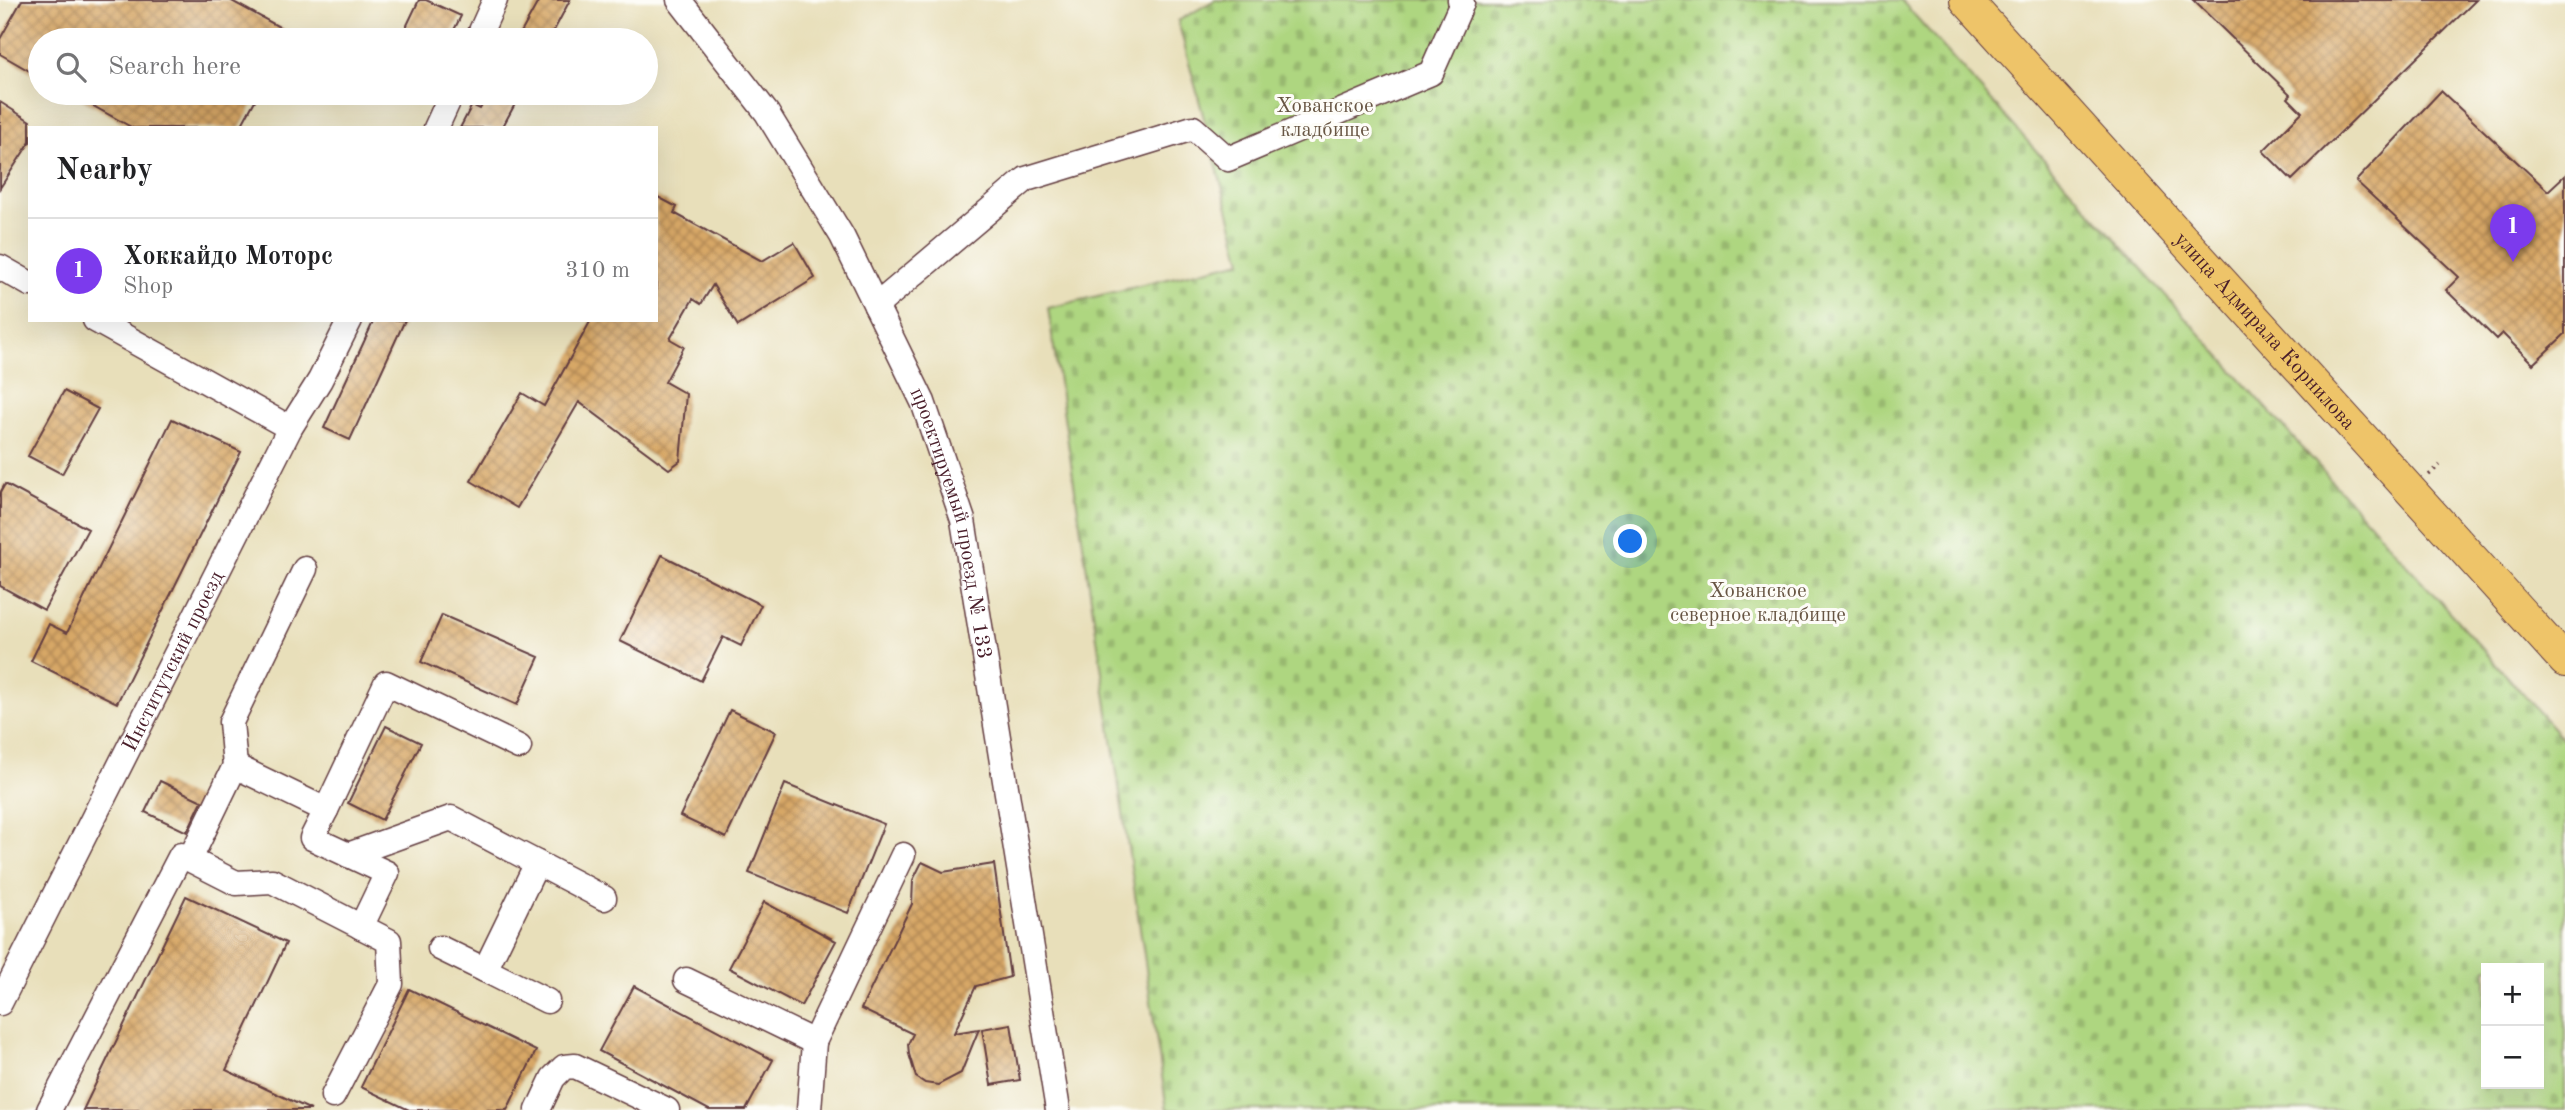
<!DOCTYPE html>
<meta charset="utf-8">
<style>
body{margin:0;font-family:"Old Standard TT",serif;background:#f2f2f2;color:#202124}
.controls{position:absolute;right:21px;bottom:21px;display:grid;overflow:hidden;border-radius:0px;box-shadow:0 7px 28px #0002}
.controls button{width:63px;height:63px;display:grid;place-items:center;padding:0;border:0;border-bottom:2px solid #e0e0e0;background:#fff;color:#202124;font:35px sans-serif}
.you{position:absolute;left:1631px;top:542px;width:24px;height:24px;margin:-18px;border:5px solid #fff;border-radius:50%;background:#1a73e8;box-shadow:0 0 0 10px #1a73e833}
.badge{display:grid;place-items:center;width:46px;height:46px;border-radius:50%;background:#7c3aed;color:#fff;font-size:23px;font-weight:700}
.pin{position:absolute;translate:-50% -58px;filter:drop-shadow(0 2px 4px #0008)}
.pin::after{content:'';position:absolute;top:37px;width:24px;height:21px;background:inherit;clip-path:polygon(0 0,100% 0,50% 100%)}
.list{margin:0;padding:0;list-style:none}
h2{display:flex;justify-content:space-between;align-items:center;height:91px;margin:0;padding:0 28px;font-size:30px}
h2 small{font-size:23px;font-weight:400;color:#757577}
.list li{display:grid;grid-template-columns:46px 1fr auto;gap:21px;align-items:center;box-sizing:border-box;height:105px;padding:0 28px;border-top:2px solid #e0e0e0}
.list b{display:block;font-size:26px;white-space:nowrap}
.list p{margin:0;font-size:23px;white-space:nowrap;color:#757577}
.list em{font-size:23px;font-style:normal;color:#757577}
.icon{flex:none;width:38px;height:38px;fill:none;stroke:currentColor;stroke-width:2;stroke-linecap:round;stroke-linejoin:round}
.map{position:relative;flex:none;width:2565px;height:1110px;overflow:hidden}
.search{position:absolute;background:#fff;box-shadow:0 7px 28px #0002;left:28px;top:28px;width:630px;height:77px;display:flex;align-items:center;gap:18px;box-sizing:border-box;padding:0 24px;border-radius:38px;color:#757577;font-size:26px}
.panel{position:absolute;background:#fff;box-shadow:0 7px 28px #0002;left:28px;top:126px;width:630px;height:196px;border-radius:0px}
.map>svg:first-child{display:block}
</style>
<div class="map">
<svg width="2565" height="1110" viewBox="0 0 2565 1110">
<defs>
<pattern id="cemetery-stones" width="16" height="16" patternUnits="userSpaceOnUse" patternTransform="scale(1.75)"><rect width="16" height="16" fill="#aed680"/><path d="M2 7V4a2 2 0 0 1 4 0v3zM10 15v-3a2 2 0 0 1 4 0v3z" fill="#97b76f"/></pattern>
<pattern id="building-cross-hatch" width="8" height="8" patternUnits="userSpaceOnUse" patternTransform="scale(1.75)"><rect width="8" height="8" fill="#d7a766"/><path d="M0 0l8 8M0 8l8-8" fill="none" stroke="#b08754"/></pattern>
</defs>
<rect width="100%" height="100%" fill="#fdfcf7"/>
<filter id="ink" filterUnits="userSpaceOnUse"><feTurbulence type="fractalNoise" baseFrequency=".0143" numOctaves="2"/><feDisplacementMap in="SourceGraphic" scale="14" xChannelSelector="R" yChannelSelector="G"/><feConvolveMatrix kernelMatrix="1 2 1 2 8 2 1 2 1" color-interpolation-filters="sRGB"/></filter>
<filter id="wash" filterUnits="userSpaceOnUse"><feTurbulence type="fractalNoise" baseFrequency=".00686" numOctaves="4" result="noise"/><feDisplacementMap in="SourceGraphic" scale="28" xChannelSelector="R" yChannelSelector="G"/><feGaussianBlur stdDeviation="1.57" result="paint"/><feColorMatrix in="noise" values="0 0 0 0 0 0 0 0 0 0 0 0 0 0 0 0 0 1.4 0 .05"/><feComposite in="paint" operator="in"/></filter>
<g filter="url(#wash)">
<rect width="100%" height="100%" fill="#e8dfba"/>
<path fill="url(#cemetery-stones)" stroke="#7c7a56" stroke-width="2" fill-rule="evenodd" d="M1215,0H1901L2565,741V1110H1167L1048,308L1242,261L1178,21ZM2486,968H2539V1084H2486Z"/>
<g id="blocks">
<path fill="url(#building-cross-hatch)" d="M22,0H230L303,40H40V77L0,54V39Z
M419,0H426L461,16L449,40H400Z
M539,0H570L549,40H517Z
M2193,0H2476L2292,180L2263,151L2302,112L2288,98L2291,95Z
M2441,91L2548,191L2565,175V334L2533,364L2502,333L2496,339L2446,290L2459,277L2356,181Z
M70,93H259L240,128H133Z
M489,93H521L502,128H460L472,105L480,109Z
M0,102L30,121V142L0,188Z
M656,196L677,207L674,213L762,261L794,242L815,278L738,326L713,285L701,304L693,299L670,339L684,347L665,382L686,394L680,461L669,469L579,402L517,508L471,481L522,393L544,406L591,320H656Z
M374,320H405L350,440L324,428Z
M64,391L98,409L62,474L28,456Z
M172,419L241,452L117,703L31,661L49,624L67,633Z
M5,484L88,529L44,610L0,586V493Z
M662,555L761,605L741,646L723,637L701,681L620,641Z
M442,615L539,657L517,705L421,662Z
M730,710L776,732L726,838L680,816Z
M386,726L421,743L382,820L348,803Z
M160,781L202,801L187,832L145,812Z
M785,784L884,824L848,913L749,873Z
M922,862L943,872L994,864L1010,977L976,986L954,1033L979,1029L961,1073L938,1085L925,1083L916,1077L909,1054L908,1044L913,1034L861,1009L912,904L913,880Z
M186,896L286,943L226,1070L311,1110H83Z
M764,902L836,941L801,1006L729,968Z
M634,986L773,1060L746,1110H709L599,1051Z
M409,989L536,1051L507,1110H409L361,1087Z
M1011,1024L1020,1080L991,1085L982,1029Z"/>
</g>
</g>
<g filter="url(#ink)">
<use href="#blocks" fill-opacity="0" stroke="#623c40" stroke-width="2"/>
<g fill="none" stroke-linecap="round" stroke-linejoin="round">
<g stroke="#623c40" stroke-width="27">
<g id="minor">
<path id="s1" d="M679,0L767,113L842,236L923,402L963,520L1058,1110"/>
<path d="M477,40L495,0"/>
<path d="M436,128L452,93"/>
<path d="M0,267L30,284"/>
<path d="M876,306L1026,179L1193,128L1228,159L1431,73L1462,3L1460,0"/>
<path d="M95,320L290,428"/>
<path d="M235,766L231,722L305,569"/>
<path d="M326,810L386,683L519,747"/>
<path d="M348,855L451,818L604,898"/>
<path d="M190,859L235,766L326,810L312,838L387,873L361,927"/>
<path d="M537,863L485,970L547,1001"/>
<path d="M440,948L485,970"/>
<path d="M686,980L814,1042"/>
<path id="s2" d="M0,1003L290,428L320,380L350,320"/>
<path d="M49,1110L181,855L236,883L272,881L389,941L391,984L333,1096"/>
<path d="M538,1110L553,1078L564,1067L575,1066L667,1110"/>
<path d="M809,1110L814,1042L903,855"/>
</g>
</g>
<g stroke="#623c40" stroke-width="34">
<g id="major">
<path id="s3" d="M1966,0L2565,661"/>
</g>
</g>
<path stroke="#623c40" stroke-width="3.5" stroke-dasharray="2 5" stroke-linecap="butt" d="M2429,475L2440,465"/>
<use href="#minor" stroke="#fff" stroke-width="24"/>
<use href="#major" stroke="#eec469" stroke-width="32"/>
</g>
</g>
<g text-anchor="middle" stroke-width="6" stroke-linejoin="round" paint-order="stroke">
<g font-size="21" fill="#685644" stroke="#fdfcf7">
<text x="1325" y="112">Хованское<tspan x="1325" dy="24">кладбище</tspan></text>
<text x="1758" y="597">Хованское<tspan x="1758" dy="24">северное кладбище</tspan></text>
</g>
<g font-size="21" fill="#4a1f2b" stroke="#fdfcf7">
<text dy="7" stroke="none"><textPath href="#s3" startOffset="446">улица Адмирала Корнилова</textPath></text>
<text dy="7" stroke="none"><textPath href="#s1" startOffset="597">проектируемый проезд № 133</textPath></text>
<text dy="7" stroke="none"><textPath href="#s2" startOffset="383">Институтский проезд</textPath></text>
</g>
</g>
</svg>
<div class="controls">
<button>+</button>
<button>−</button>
</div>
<div class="you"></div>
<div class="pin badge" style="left:2513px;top:262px">1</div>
<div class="search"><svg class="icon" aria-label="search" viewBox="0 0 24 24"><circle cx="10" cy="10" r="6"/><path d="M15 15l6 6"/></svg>Search here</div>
<section class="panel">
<h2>Nearby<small></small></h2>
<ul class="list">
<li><span class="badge">1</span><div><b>Хоккайдо Моторс</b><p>Shop</p></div><em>310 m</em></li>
</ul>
</section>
</div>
